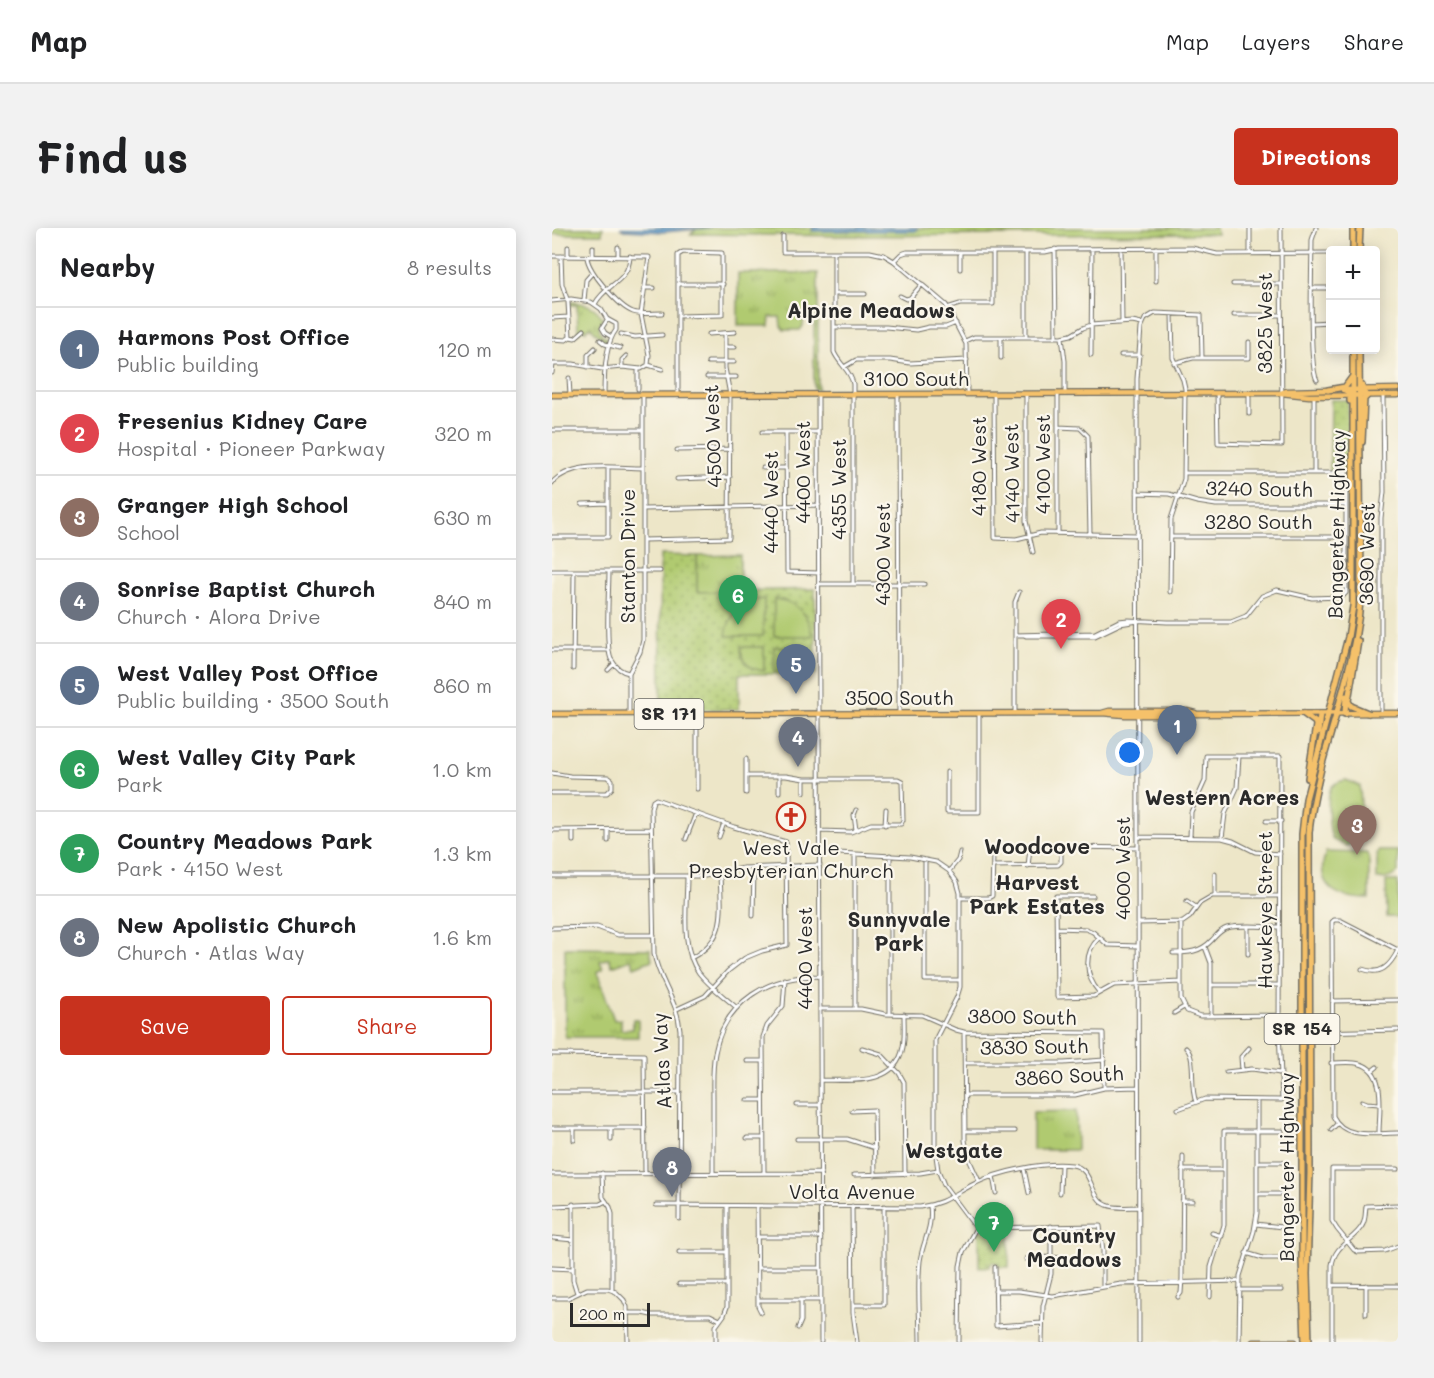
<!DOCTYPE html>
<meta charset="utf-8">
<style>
body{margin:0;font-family:Mali,sans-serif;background:#f2f2f2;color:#202124}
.controls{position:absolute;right:18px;top:18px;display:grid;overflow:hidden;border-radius:6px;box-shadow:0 3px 15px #0003}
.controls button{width:54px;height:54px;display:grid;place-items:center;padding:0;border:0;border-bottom:2px solid #e0e0e0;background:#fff;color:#202124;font:30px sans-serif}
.scale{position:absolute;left:18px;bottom:15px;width:80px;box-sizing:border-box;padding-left:6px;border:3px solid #2b2b2b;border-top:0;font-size:16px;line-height:21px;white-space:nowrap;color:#2b2b2b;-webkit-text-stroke:4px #fbf7ec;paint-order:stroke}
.you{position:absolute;left:578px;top:525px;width:21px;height:21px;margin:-15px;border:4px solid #fff;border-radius:50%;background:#1a73e8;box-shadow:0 0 0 9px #1a73e833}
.badge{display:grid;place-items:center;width:39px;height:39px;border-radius:50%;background:#c8321e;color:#fff;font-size:20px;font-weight:700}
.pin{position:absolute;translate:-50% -50px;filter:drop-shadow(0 2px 3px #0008)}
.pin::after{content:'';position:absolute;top:32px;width:21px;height:18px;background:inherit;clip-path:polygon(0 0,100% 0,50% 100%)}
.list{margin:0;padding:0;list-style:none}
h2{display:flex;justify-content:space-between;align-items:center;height:78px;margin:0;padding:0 24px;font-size:26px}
h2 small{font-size:20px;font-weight:400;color:#757577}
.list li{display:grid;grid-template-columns:39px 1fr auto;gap:18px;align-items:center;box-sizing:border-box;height:84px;padding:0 24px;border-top:2px solid #e0e0e0}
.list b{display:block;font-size:22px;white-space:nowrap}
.list p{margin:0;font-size:20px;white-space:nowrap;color:#757577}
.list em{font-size:20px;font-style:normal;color:#757577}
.actions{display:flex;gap:12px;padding:18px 24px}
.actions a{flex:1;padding:14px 0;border:2px solid #c8321e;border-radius:6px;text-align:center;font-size:21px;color:#c8321e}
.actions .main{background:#c8321e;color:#fff}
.map{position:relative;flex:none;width:846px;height:1114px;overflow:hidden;border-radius:6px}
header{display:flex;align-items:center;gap:36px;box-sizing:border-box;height:84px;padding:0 30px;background:#fff;border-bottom:2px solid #e0e0e0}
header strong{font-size:28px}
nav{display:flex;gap:33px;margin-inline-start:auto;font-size:21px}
.intro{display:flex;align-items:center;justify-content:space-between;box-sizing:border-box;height:144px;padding:0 36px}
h1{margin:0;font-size:42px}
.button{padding:15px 27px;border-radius:6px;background:#c8321e;color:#fff;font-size:21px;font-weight:700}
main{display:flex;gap:36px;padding:0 36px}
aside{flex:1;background:#fff;border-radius:6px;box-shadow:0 3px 15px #0003}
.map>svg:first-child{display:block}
</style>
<header>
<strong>Map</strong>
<nav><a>Map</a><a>Layers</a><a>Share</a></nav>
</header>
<div class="intro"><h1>Find us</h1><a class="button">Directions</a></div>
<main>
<aside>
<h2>Nearby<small>8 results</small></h2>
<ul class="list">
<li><span class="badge" style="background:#5c6f8a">1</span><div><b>Harmons Post Office</b><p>Public building</p></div><em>120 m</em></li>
<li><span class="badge" style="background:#e0444e">2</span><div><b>Fresenius Kidney Care</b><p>Hospital · Pioneer Parkway</p></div><em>320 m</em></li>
<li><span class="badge" style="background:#8d6e63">3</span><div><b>Granger High School</b><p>School</p></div><em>630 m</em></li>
<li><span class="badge" style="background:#6b7280">4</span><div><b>Sonrise Baptist Church</b><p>Church · Alora Drive</p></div><em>840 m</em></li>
<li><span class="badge" style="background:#5c6f8a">5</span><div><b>West Valley Post Office</b><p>Public building · 3500 South</p></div><em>860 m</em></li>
<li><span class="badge" style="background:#2e9e5b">6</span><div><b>West Valley City Park</b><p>Park</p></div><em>1.0 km</em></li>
<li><span class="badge" style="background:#2e9e5b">7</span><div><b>Country Meadows Park</b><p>Park · 4150 West</p></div><em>1.3 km</em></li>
<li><span class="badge" style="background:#6b7280">8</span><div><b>New Apolistic Church</b><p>Church · Atlas Way</p></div><em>1.6 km</em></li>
</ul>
<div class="actions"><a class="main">Save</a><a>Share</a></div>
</aside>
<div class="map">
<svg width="846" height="1114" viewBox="0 0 846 1114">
<defs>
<pattern id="grass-tufts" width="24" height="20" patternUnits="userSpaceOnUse" patternTransform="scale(1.5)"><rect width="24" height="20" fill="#b0ca70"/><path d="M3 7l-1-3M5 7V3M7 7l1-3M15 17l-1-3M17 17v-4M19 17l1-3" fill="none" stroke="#8fa45c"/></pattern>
<pattern id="park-dots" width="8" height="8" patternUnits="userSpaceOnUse" patternTransform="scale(1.5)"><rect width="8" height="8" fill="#b0ca70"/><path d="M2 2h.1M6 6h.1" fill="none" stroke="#8fa45c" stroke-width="1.8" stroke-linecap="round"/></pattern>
</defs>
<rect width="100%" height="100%" fill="#fbf7ec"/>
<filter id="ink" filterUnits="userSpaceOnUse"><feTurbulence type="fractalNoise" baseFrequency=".0167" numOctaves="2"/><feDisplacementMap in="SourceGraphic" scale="12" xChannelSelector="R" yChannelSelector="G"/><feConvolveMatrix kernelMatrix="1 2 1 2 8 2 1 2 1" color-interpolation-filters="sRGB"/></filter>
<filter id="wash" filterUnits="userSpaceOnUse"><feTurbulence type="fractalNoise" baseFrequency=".008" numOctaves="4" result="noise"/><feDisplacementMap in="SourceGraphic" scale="24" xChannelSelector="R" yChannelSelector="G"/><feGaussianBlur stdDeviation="1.35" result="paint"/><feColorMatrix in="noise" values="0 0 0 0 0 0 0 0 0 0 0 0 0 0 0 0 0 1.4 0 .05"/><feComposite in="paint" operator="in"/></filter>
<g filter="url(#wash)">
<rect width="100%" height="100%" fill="#ede6c8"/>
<path fill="url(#grass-tufts)" stroke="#6e7a4e" stroke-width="1.5" d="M0,0H51L50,6H0Z
M145,0H664L665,6L295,8L139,6Z
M186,45H266V162L262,161V89H252L251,98L248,102H232L229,98L228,89H218L217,98H186Z
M18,74C32,75 44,77 51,91C45,98 46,106 55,110V115L38,99L33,103L31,101L26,105L25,77H18Z
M188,327V363L145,364V328Z
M13,720L98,721L100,732L82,739L79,731L60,738L57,730L48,733L51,741L45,744L62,792L69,791V802L81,801V791H86V809H13Z
M524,883L525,922H481V884Z"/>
<path fill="url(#park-dots)" stroke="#6e7a4e" stroke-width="1.5" d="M779,172H795L796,174L795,243H778Z
M108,327L145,328V364L263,361L264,446H187V481L109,482Z
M428,1001H457V1039H448L443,1034L439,1035L437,1039H427V1008L424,1005Z"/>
<path fill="#b0ca70" stroke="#6e7a4e" stroke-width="1.5" d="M212,371L211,408H174C176,387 191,372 212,371Z
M222,371C243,372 258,387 260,408H222Z
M189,419H212V443C197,441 189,434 189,419Z
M222,419H247C245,433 237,442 222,443Z
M794,552L808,558L810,601L807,611L794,618L781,612C776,603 775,572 778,562C780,556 788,553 794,552Z
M827,623H846V645C839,650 833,652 825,651V625Z
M774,624L815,625L817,628V671C787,671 761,660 774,624Z
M834,653H846V689H835Z"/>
<path fill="#62a2d4" stroke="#466680" stroke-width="1.5" d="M68,0H159L112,4L72,2Z
M261,0H366L363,3H260Z"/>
</g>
<g filter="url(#ink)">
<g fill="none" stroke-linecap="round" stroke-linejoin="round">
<g stroke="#6f6c62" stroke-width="5">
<path id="minor" d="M698,0V25
M764,0L760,12C760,35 756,138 765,152
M231,8V24H318L332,27L342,33L394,77L414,116L415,166
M16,19V28
M41,19V28
M66,19V28
M569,20L570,95
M503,21L504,109
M282,24V124C287,136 299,143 301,156V356
M408,24V41
M474,24V109
M0,28L97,29L89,86L97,127L96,137
M9,28L10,56L16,74L18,109
M35,29C36,43 67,79 81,84C90,87 101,85 110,85
M342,33L349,26L355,24H493L507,21L640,20L665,26L777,25
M604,53V20
M126,56H171
M681,56H728
M92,60H102
M760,60H777
M282,66H313
M348,68L354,71L358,70L370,56
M32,72L34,52L41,44
M0,73L19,71L39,74L49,81L55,91L64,96V102C53,116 52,148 52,167
M43,76C54,55 77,55 78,28
M395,80L408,76H441V24
M682,87H728
M126,88L170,87V25L131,24L126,27V167
M0,90L17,89
M55,92L50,100L53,105L58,108
M760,95L777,94
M282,99H334L364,102L377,99H394L404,95
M69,106L83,109L110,107
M157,106L183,104
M510,109L513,133V166
M0,111L14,112L18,109L23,110L32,102
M48,112L53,116L68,120
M413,113L422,109H510L519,107L531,100L539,97L580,94L590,96
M173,119H183
M539,127L540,21
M569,127H588
M449,130V109
M156,134H182
M622,135L641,130H697V114
M0,136H21L50,141L70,139L89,141L96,137
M96,137L110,141
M36,139V127L43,120
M70,139V132L74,128
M292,139L304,132H338L358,135L415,132
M86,142V161
M0,145L1,136
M155,149H184
M17,150L18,167
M665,165L666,215L730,217L729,0
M266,166L269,1114
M346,166L347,485
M442,166L443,310L464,311L489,305L585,307
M474,166V293L481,324
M506,166V305
M697,186V165
M506,199L528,200L536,208L538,306
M0,202H91
M210,204H266
M234,204L235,344L267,345
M125,222L178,221
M211,240H234
M762,245V168
M125,251L178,249
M0,255C20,232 63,240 91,240
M585,265L617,266L645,274L664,277H794
M30,276L56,275
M92,281L267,277
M0,309H56V240
M619,309H794
M91,312L177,310L178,167L173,140V105
M0,343H108
M57,343C57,361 53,418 59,431C63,438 69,444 77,445
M267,356H372
M618,364L619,291L632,251L633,161L631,152L621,130L620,86
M463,407L543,405L567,393L576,392L615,394H679L694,388L710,368L725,362L760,370L790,369L794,365V245H633
M472,407L474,408H543L568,396L586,393
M0,422H57
M21,441L22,344
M56,442L62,436
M77,485V445L88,424L91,412V167
M463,485V374L467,364
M829,485V290L832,264L831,168
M145,486V561
M194,531V565
M395,544V584H427V485
M0,545L18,548L56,549L60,552V560L55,565H0
M194,548H234L252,551H346L350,553L351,592L349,596H319L299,604L268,603
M227,548V564
M252,551V564
M714,593H729
M333,597L334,581
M0,602L99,601
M21,602V613
M56,602V613
M304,602L302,587L304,582
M167,609L172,595
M586,609L670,610L681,613L703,624L728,626
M670,610L673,586L685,560L687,528
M134,611L144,585
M268,624L358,629L384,634L397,643L405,654L408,665V759L405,769L383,812V921L386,942L392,957L424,1000
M303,626V781
M338,627V786
M373,632V752H408
M441,638L506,637L509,634V621L513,619L586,620
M476,638L478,620
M397,643L406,632L408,624
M663,646V668
M0,648H153L191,640L268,637
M135,648C135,679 128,719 147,745C157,758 173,769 185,780
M541,668H504L505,769L542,768L562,757L629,754
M408,670H436L440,668L441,627L444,621
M635,673L644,679
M201,688L202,640
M586,695L631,694L638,689L648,675L660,668H727
M629,695V771L635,783L648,788L727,787
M0,700L45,699L66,707H102
M505,700L534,701L541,704L556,717L586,718
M653,719L659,735V788
M846,722L788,692H782L780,694L781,888C792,912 824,905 846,905
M621,725C636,725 649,724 660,712C665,707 668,702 675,700C690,696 711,699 727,699
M696,726V699
M139,730C176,711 169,682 168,646
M810,741C829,748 838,738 846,722
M659,757H727
M547,764C533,748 531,725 547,710
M780,773L846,772
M125,781L153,768L176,743L193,730L210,723L235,717L234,614L182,599L104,571L101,573L99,580L102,726C107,753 126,773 128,802L127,991
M268,781H309L333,786L370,787L404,802L412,804L551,805L552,860
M622,785L632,779
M412,804L413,912L416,929L427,953
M764,804L846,802
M310,820L329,826L347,845L352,854L353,946
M634,820C645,830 637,858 644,874
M0,826L92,827L93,945
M195,833H211
M413,835H512L552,832
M779,835C789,835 799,833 808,836C835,843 827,884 827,905
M690,842L689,829L697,820
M820,843L825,839
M674,844L700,841L728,845
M268,852C298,852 344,859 351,819C353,809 352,797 352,786
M0,864H128
M413,867H523L552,860L586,859
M195,872H211
M810,873L815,875L827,876
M245,877H268
M626,881L653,871L730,872L727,802L728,528H654L653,553L639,584L638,609
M300,883L322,882L323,947
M0,900H93
M22,900V912
M59,900V912
M779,902L785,896
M413,903H463
M195,910H211
M245,911H295L323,920
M705,934H730
M472,941L477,965
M846,941H780V993L785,1001L802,1022L806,1024L833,1023L846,1018
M630,942H672
M50,945L51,969L58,979L60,986V1062
M161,945C161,921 161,896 161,871C161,856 160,840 163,825C173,772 217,748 268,748
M212,945L211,809L215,798L231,778L233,751
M0,946L269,945
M302,947L368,945L386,942
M441,948L444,965
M508,965L509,937
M705,966H730
M630,973H641
M21,976V1052L25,1065
M104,977L368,979C392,976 402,966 422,956C447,943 492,934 520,937C542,940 537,970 555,977C564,981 577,979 587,979
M2,978L48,976L54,973
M300,978L301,1085L305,1114
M205,979L206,1078L209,1084
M704,996L730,999
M424,1000L548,998L551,1023V1058
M660,1005L670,1008
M205,1009H269
M1,1010L21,1012
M127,1024H175
M694,1025L711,1030H730
M474,1031L499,1029L519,1031
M443,1039L444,1098L490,1095
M0,1040L21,1041
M206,1040H269
M127,1056H175
M780,1057L846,1058
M814,1057V1086
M687,1062H730
M443,1063H467L501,1068L569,1056L688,1053
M626,1069L629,1065L630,1051L631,928
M658,1069L659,1039L672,997V903H730
M0,1070H16L35,1061H56L64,1064L72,1072L75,1079L76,1114
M206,1072H269
M301,1077H332V978
M76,1085H90L99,1087H158L168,1092
M246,1100L249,1093V1072
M164,1114V1098L172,1087L175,1079V979
M368,1114C368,1087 365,1060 368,1033C371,1012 381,1000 378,978
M407,1114L408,1038L411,1024L424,1000
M490,1114L491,1078L499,1046V998
M587,1114L585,151L589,100L593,91L603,85L649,87L650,130
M687,1114L688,1048L702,1003L705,985V872
M780,1114V1037C783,1016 801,1013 810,998C814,992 813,985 814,978L846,977"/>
</g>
<g stroke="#6f6c62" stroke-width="7">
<path id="major" d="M791,162L846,161
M729,165L735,163L777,162
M0,167L729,165L757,168L846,167
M550,485L557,483H635L643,485
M0,486L550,485L573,487H634L643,486L846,485
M701,1114H743"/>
</g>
<g stroke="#6f6c62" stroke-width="8">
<path id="highway" d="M801,22V0
M807,22L808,0
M776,162L793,159L801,148
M793,162L798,165V173
M810,214L812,171L815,168L811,164L810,158
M806,413L796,473L799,478L816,485
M752,486L763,494L764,497L756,550
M793,486L794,468
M766,505L768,486
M753,1114L750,1033V606L754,571L796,409L801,378V122
M757,1114L755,1046L758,945L757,605C759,581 765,559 770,536C786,477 808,417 809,355L807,122"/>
</g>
<use href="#minor" stroke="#fff" stroke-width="3"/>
<use href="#major" stroke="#f5c16b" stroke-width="4.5"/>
<use href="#highway" stroke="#f5c16b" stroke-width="5"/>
</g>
</g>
<defs>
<g id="church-ring" transform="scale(1.5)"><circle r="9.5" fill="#fbf7ec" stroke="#c8321e" stroke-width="1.5"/><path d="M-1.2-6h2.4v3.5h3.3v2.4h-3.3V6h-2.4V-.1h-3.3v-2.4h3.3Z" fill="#c8321e"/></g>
</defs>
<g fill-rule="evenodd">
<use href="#church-ring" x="239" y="589"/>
</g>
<g text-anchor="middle" stroke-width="4.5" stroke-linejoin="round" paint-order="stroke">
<g fill="#fbf7ec" stroke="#696865" stroke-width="1.5">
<rect x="82.5" y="471" width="69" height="30" rx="4.5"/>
<rect x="712.5" y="786" width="75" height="30" rx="4.5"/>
</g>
<g font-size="18" font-weight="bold" fill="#2b2b2b">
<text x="117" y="492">SR 171</text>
<text x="750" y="807">SR 154</text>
</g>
<g font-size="20" fill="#2b2b2b" stroke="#fbf7ec">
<text transform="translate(713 95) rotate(-90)" y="7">3825 West</text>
<text x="364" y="158">3100 South</text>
<text transform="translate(161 208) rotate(-92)" y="7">4500 West</text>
<text transform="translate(491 236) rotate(-90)" y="7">4100 West</text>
<text transform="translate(427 238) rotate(-90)" y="7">4180 West</text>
<text transform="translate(251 244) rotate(-90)" y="7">4400 West</text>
<text transform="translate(460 245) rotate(-91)" y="7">4140 West</text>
<text transform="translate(287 261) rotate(-90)" y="7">4355 West</text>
<text transform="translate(707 261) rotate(1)" y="7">3240 South</text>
<text transform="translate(219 274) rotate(-90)" y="7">4440 West</text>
<text x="706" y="301">3280 South</text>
<text transform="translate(785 296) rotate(-89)" y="7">Bangerter Highway</text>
<text transform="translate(331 326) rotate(-90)" y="7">4300 West</text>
<text transform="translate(815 326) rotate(-89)" y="7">3690 West</text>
<text transform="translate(76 328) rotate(-90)" y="7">Stanton Drive</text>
<text x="347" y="477">3500 South</text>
<text transform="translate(571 640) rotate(-90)" y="7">4000 West</text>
<text transform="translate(713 682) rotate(-90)" y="7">Hawkeye Street</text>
<text transform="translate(253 730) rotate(-90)" y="7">4400 West</text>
<text transform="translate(470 789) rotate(1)" y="7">3800 South</text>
<text transform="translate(482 819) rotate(-1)" y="7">3830 South</text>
<text transform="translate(110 833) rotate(-93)" y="7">Atlas Way</text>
<text transform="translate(517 848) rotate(-3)" y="7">3860 South</text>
<text transform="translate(735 939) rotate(-90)" y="7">Bangerter Highway</text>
<text x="300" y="971">Volta Avenue</text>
</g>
<g font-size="20" fill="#2b2b2b" stroke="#fbf7ec">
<text x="239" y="627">West Vale<tspan x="239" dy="23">Presbyterian Church</tspan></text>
</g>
<g font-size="21" font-weight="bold" fill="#2b2b2b" stroke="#fbf7ec">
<text x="319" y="90">Alpine Meadows</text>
<text x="670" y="577">Western Acres</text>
<text x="485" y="626">Woodcove</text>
<text x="485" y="662">Harvest<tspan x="485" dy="24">Park Estates</tspan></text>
<text x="347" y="699">Sunnyvale<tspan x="347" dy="24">Park</tspan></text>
<text x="402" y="930">Westgate</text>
<text x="522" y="1015">Country<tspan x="522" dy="24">Meadows</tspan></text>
</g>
</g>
</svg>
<div class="controls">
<button>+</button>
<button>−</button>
</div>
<div class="scale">200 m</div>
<div class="you"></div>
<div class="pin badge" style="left:625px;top:527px;background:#5c6f8a">1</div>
<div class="pin badge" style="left:509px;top:421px;background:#e0444e">2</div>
<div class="pin badge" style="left:805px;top:627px;background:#8d6e63">3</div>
<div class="pin badge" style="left:246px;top:539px;background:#6b7280">4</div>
<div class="pin badge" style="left:244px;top:466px;background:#5c6f8a">5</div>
<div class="pin badge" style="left:186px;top:397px;background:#2e9e5b">6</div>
<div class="pin badge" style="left:442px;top:1024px;background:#2e9e5b">7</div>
<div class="pin badge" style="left:120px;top:969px;background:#6b7280">8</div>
</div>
</main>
